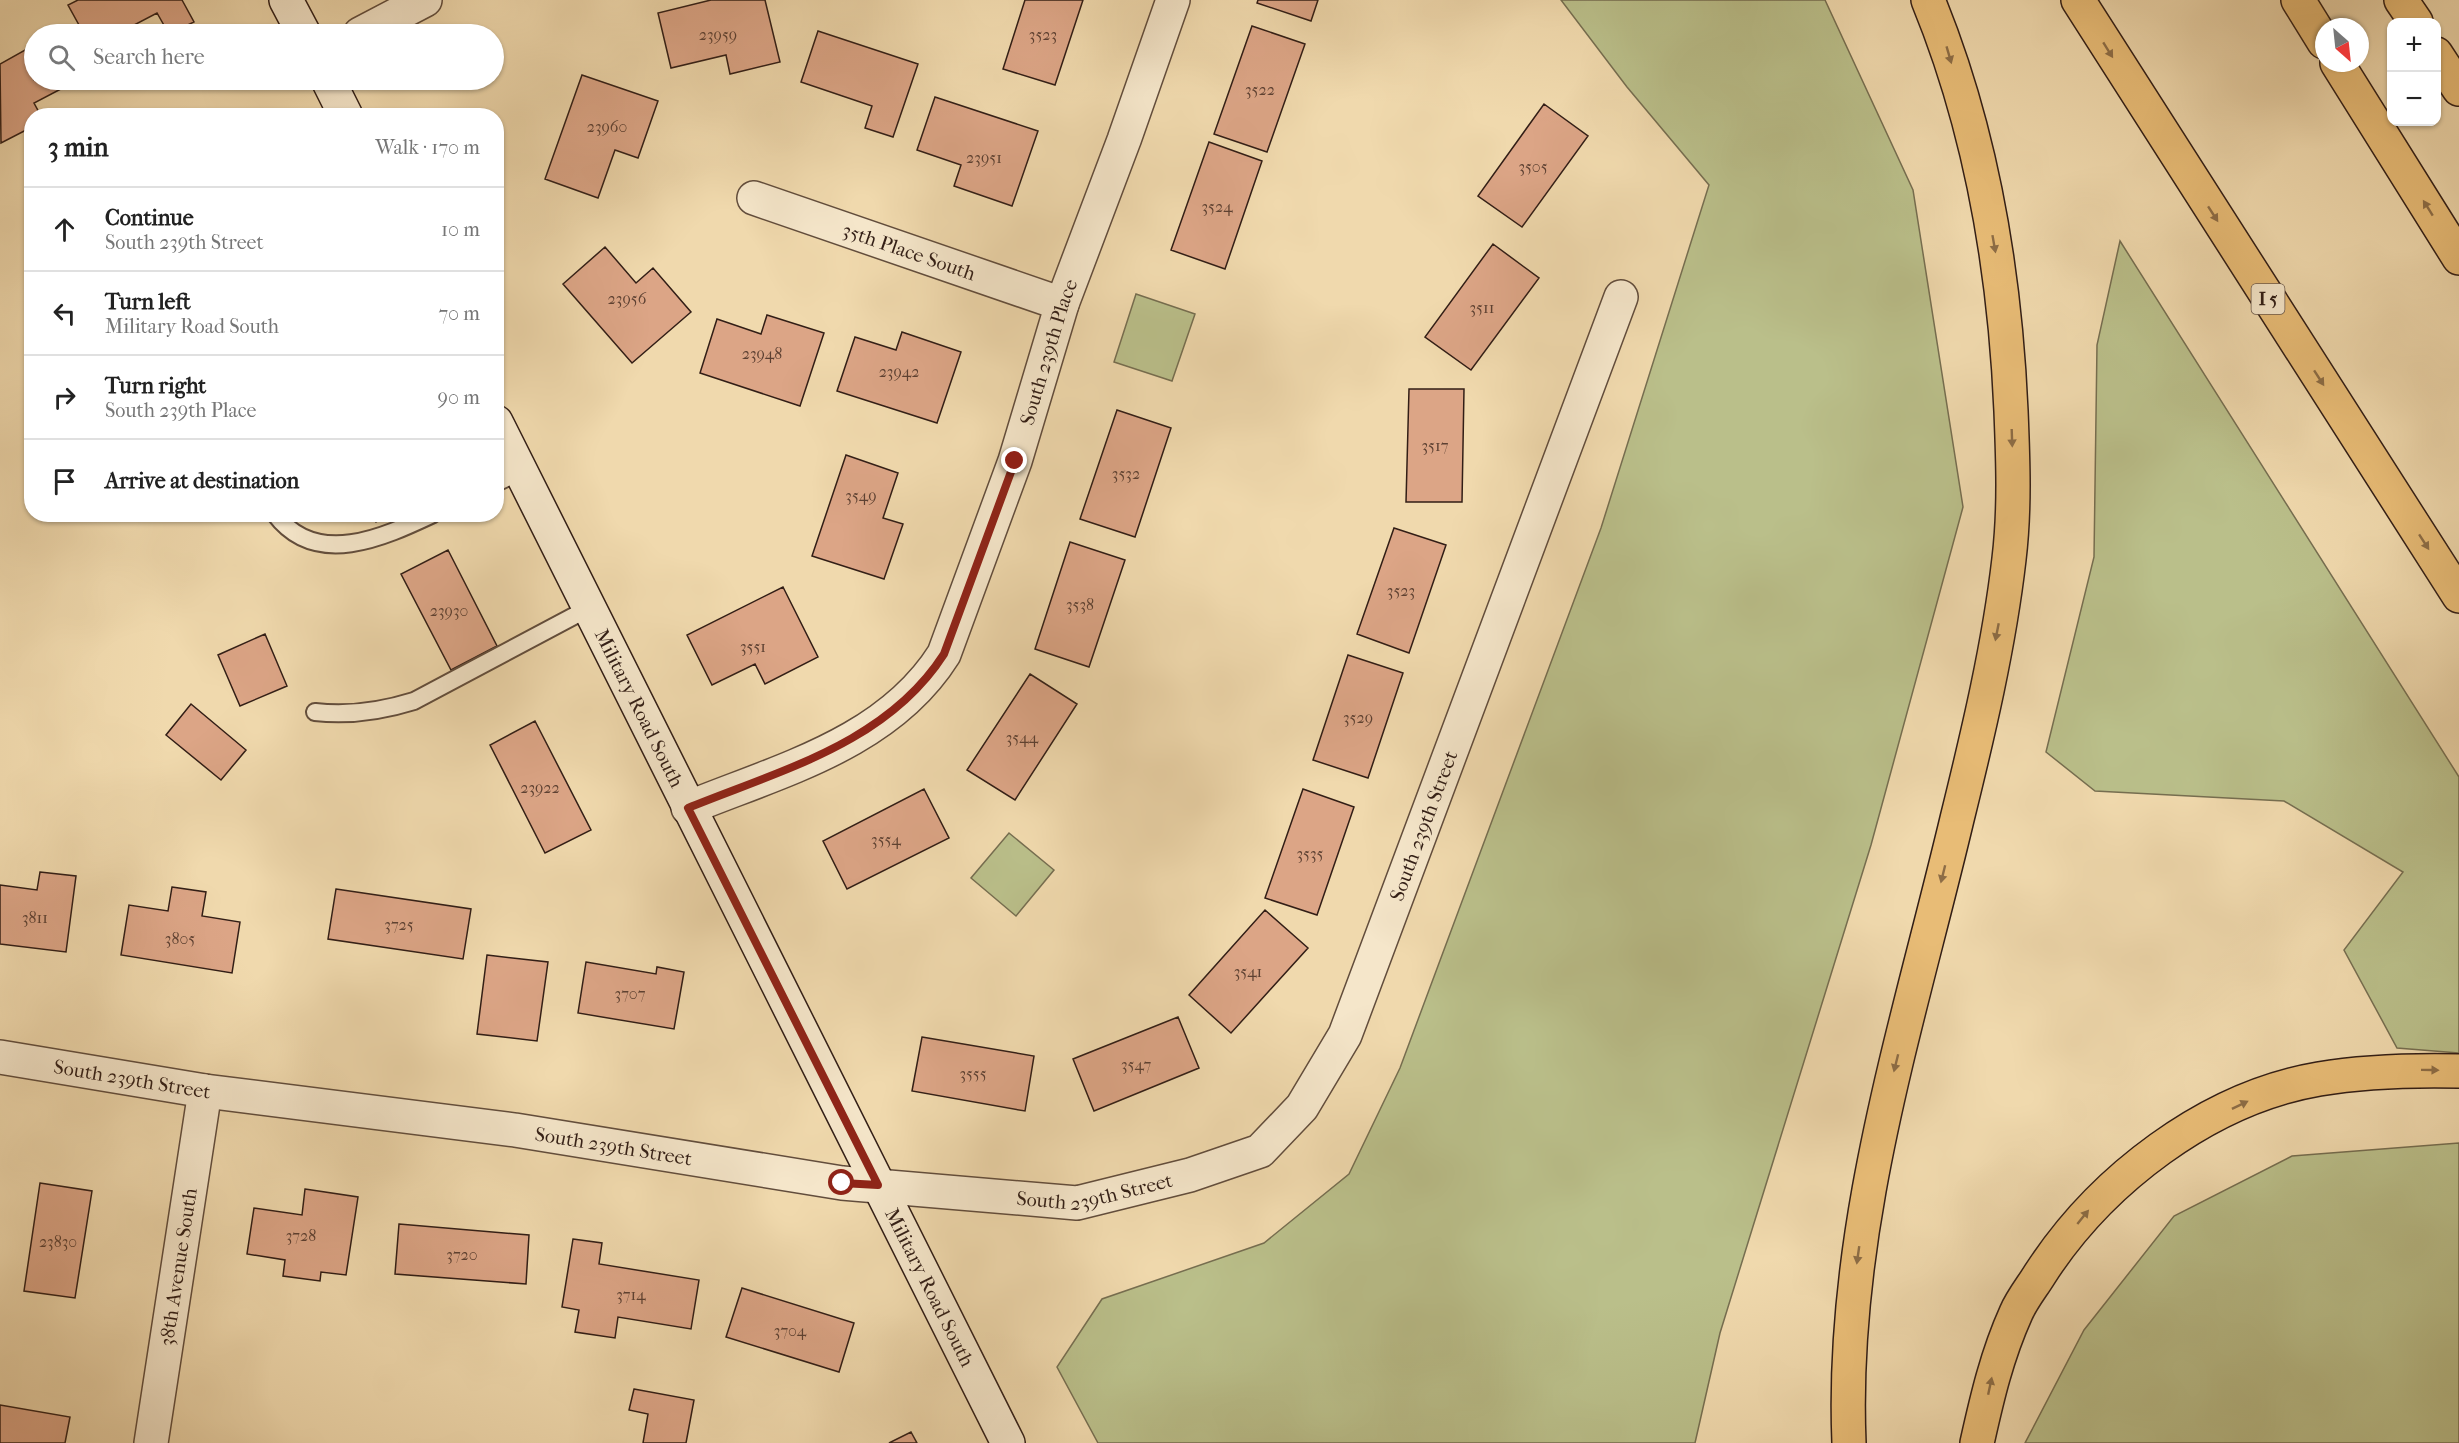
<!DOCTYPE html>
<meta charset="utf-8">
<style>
body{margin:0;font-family:"IM FELL French Canon",serif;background:#f2f2f2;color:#222}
.controls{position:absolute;right:18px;top:18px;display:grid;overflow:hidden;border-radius:12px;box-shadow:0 2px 4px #0004}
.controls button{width:54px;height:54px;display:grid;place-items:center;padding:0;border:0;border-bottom:2px solid #e0e0e0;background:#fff;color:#222;font:30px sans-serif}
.compass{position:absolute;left:2315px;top:18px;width:54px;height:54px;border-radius:50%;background:#fff;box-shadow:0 2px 4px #0004;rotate:153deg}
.stop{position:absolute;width:18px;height:18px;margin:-14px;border:4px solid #8f2418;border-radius:50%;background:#fff}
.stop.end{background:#8f2418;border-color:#fff;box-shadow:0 2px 6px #0008}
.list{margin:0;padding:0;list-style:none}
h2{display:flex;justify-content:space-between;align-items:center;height:78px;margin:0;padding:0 24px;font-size:26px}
h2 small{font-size:20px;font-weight:400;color:#767676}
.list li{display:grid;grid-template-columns:39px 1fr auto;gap:18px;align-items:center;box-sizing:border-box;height:84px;padding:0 24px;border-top:2px solid #e0e0e0}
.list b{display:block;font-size:22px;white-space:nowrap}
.list p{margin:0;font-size:20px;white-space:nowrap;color:#767676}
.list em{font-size:20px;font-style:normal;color:#767676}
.icon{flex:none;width:33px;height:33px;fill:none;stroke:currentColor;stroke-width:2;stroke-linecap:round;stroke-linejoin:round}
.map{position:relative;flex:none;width:2459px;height:1443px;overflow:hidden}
.search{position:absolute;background:#fff;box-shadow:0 2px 4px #0004;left:24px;top:24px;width:480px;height:66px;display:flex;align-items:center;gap:15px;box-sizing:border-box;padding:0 21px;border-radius:33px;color:#767676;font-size:22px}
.panel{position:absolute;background:#fff;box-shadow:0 2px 4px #0004;left:24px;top:108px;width:480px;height:414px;border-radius:24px}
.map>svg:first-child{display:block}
</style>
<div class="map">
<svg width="2459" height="1443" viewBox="0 0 2459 1443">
<rect width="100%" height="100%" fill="#f0d9ad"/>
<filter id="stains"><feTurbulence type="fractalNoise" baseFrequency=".00333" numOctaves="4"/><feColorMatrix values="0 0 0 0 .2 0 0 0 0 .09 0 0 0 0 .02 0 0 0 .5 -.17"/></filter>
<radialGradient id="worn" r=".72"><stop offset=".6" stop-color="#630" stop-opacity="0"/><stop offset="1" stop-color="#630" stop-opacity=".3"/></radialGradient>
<path fill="#babf8a" stroke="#766e50" stroke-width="1.5" d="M1561,0H1825L1913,190L1963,507L1871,845L1720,1333L1695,1443H1098L1057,1367L1102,1299L1264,1243L1349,1174L1400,1068L1601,528L1709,185L1627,87Z
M2120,241L2459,777V1053L2397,1048L2344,950L2403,872L2284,801L2095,791L2046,752L2094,557L2097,345Z
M1136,294L1195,314L1172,381L1114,362Z
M1009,833L1054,870L1016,916L971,878Z
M2459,1143V1443H2025L2084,1330L2174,1216L2292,1156Z"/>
<path fill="#dca586" stroke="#321e16" stroke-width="1.5" d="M78,0H182L194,22L169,34L157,13L117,34H84L68,5Z
M711,0H765L780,62L730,74L726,55L671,68L658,13Z
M1025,0H1083L1055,85L1003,69Z
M1258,0H1318L1311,21L1257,3Z
M1252,26L1305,44L1267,152L1214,134Z
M818,31L918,64L893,137L865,128L872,106L801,82Z
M34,45V80H78L34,103L41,116H32V127L1,143L0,64Z
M582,75L658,101L638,158L615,150L598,198L545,179Z
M935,97L1038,131L1012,206L954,186L961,165L917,150Z
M1544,104L1588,136L1522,227L1478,196Z
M1209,142L1262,161L1225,269L1171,250Z
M1493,244L1539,278L1471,370L1425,337Z
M605,247L636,283L653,268L691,312L632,363L563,284Z
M767,315L824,333L800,406L700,373L717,319L761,334Z
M902,332L961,352L937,423L837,391L855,337L896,350Z
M1409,389H1464L1462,502H1406Z
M1117,410L1171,428L1135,537L1080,519Z
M846,455L898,473L883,518L903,524L884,579L812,556Z
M373,514H390L376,522Z
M1394,528L1446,545L1409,653L1357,634Z
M1070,542L1125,560L1089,667L1035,649Z
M448,550L497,646L451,670L401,574Z
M783,587L818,657L765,684L755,664L712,685L687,635Z
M265,634L287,686L240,706L218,655Z
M1348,655L1403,673L1368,778L1313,760Z
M1030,674L1077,704L1015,800L967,770Z
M191,704L246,750L221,780L166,735Z
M535,721L591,830L545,853L490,745Z
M924,789L949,838L847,889L823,841Z
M1303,789L1354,807L1317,915L1265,898Z
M40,872L76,876L66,952L0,944V885L37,890Z
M172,887L206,892L202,916L240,922L232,973L121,955L129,905L168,911Z
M336,889L471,909L463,959L328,939Z
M1265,910L1308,948L1231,1033L1189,995Z
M487,955L548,962L537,1041L477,1034Z
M586,962L656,974L657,967L684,972L674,1029L578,1013Z
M1178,1017L1199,1068L1094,1111L1073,1059Z
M922,1037L1034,1056L1025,1111L912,1091Z
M40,1183L92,1191L75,1298L24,1291Z
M305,1189L358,1197L346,1275L321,1272L320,1281L283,1276L285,1260L247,1254L254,1208L302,1215Z
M399,1224L529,1235L526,1284L395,1274Z
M573,1239L602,1243L599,1264L699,1280L691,1329L618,1317L615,1338L575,1332L579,1310L562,1307Z
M742,1288L854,1323L839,1372L726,1337Z
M634,1389L694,1400L686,1443H643L648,1414L629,1410Z
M0,1405L70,1417L65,1443H0Z
M911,1432L917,1443H889Z"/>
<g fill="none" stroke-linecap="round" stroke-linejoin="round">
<g stroke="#624d3c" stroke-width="20">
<path id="service" d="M496,483L521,471
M275,514C316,569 384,537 433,514
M315,712C349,716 382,711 414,701L589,608"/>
</g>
<g stroke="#624d3c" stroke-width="36">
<g id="minor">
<path d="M360,34L425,0"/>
<path id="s1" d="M754,198L1062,304"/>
<path id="s2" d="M688,808C781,770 888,743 944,654L1015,461L1062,304L1124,140L1173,0"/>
<path id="s3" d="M0,1057L205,1091L515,1130L842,1183L1077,1203L1190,1175L1260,1151L1302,1107L1345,1035L1621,297"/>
<path id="s4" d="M151,1443L205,1091"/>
</g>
</g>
<g stroke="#321e16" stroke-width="36">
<g id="secondary">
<path d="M286,0L304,34"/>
<path d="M328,80L346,116"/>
<path id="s5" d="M496,422L1008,1443"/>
</g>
</g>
<g stroke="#321e16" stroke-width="36">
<path id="motorway" d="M2078,0L2459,596
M2298,0L2324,42
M2401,0L2416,22
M2436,54L2459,89
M2337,63L2459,258
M1849,1443C1840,1229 1908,1025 1957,819C1978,734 1999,646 2009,559C2015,509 2013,460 2011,411C2005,272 1981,129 1928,0
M1977,1443C1987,1398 1997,1355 2016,1313C2022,1299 2032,1287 2040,1274C2100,1181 2207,1098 2319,1079C2366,1071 2412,1070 2459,1071"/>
</g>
<use href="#service" stroke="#f5e6ca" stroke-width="16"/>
<use href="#minor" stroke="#f5e6ca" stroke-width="33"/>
<use href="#secondary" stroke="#f5e6ca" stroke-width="33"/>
<use href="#motorway" stroke="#e8bc76" stroke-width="33"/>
</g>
<defs><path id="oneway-solid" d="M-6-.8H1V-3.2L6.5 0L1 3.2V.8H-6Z" transform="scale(1.5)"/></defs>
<g fill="#8d6d46">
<use href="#oneway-solid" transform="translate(2108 50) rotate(58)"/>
<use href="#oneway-solid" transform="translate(1949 55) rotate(74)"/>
<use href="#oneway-solid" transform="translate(2428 208) rotate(-122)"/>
<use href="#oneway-solid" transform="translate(2213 214) rotate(57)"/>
<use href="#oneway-solid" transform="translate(1994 244) rotate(80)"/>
<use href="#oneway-solid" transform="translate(2319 378) rotate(57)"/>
<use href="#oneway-solid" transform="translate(2012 438) rotate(88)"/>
<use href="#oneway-solid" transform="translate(2424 542) rotate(57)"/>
<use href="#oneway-solid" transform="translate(1997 632) rotate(101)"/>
<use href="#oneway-solid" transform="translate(1943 874) rotate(104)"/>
<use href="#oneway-solid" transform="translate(1896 1063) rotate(104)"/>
<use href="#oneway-solid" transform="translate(2430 1070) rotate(1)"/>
<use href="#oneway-solid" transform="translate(2240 1105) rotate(-26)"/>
<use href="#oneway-solid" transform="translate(2083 1217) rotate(-51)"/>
<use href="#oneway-solid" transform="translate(1858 1255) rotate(98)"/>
<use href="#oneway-solid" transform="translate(1990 1386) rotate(-78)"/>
</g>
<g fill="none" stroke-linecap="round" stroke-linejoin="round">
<path stroke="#8f2418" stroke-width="8" d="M842,1183L878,1185L688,808C781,770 887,743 944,654L1015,461"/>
</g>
<g text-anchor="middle" stroke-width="4.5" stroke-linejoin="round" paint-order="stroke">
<g font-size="16" fill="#5c4032">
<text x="718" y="40">23959</text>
<text x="1043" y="40">3523</text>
<text x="1260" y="95">3522</text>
<text x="607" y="132">23960</text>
<text x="984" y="163">23951</text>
<text x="1533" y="172">3505</text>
<text x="1217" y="212">3524</text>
<text x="627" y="304">23956</text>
<text x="1482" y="313">3511</text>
<text x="762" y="359">23948</text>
<text x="899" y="377">23942</text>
<text x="1435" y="451">3517</text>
<text x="1126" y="479">3532</text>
<text x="861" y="501">3549</text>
<text x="1401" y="596">3523</text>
<text x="1080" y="610">3538</text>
<text x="449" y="616">23930</text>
<text x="753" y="652">3551</text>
<text x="1358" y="723">3529</text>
<text x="1022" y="743">3544</text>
<text x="540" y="793">23922</text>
<text x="886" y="845">3554</text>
<text x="1310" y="859">3535</text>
<text x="35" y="923">3811</text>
<text x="399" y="930">3725</text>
<text x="180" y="944">3805</text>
<text x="1248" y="977">3541</text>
<text x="630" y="999">3707</text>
<text x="1136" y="1070">3547</text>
<text x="973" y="1079">3555</text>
<text x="301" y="1241">3728</text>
<text x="58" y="1247">23830</text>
<text x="462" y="1260">3720</text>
<text x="631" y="1300">3714</text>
<text x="790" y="1336">3704</text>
</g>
<rect fill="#f5e6ca" stroke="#6c5a4c" stroke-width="1.5" x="2251.5" y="284" width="33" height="30" rx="4.5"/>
<g font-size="18" font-weight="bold" fill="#321e16">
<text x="2268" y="305">I 5</text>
</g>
<g font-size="20" fill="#321e16" stroke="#f5e6ca">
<text dy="7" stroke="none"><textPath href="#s1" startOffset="164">35th Place South</textPath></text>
<text dy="7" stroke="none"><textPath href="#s2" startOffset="624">South 239th Place</textPath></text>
<text dy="7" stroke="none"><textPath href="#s5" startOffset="320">Military Road South</textPath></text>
<text dy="7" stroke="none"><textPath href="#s3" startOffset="1646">South 239th Street</textPath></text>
<text dy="7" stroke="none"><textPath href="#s3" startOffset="134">South 239th Street</textPath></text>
<text dy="7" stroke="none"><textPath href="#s3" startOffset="620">South 239th Street</textPath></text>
<text dy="7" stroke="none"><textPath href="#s3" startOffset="1106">South 239th Street</textPath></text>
<text dy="7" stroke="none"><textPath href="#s4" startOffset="178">38th Avenue South</textPath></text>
<text dy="7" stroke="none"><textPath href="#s5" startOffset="968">Military Road South</textPath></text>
</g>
</g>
<rect width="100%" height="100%" filter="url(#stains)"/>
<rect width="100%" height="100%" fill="url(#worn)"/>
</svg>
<div class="controls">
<button>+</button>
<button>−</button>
</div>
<svg class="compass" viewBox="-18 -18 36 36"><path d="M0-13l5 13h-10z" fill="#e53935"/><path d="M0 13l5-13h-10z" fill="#767676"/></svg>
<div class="stop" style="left:842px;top:1183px"></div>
<div class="stop end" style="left:1015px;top:461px"></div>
<div class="search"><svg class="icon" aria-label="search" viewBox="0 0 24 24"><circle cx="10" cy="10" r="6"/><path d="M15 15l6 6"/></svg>Search here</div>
<section class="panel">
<h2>3 min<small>Walk · 170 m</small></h2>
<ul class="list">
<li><svg class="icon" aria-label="ahead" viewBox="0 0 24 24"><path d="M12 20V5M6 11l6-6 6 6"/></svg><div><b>Continue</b><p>South 239th Street</p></div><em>10 m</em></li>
<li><svg class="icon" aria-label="left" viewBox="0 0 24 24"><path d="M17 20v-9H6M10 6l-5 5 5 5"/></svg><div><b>Turn left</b><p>Military Road South</p></div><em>70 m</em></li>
<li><svg class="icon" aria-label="right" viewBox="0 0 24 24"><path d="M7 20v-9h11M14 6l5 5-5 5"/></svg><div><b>Turn right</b><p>South 239th Place</p></div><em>90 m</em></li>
<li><svg class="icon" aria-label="arrive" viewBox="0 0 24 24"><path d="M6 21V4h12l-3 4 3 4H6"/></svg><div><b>Arrive at destination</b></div></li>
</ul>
</section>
</div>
